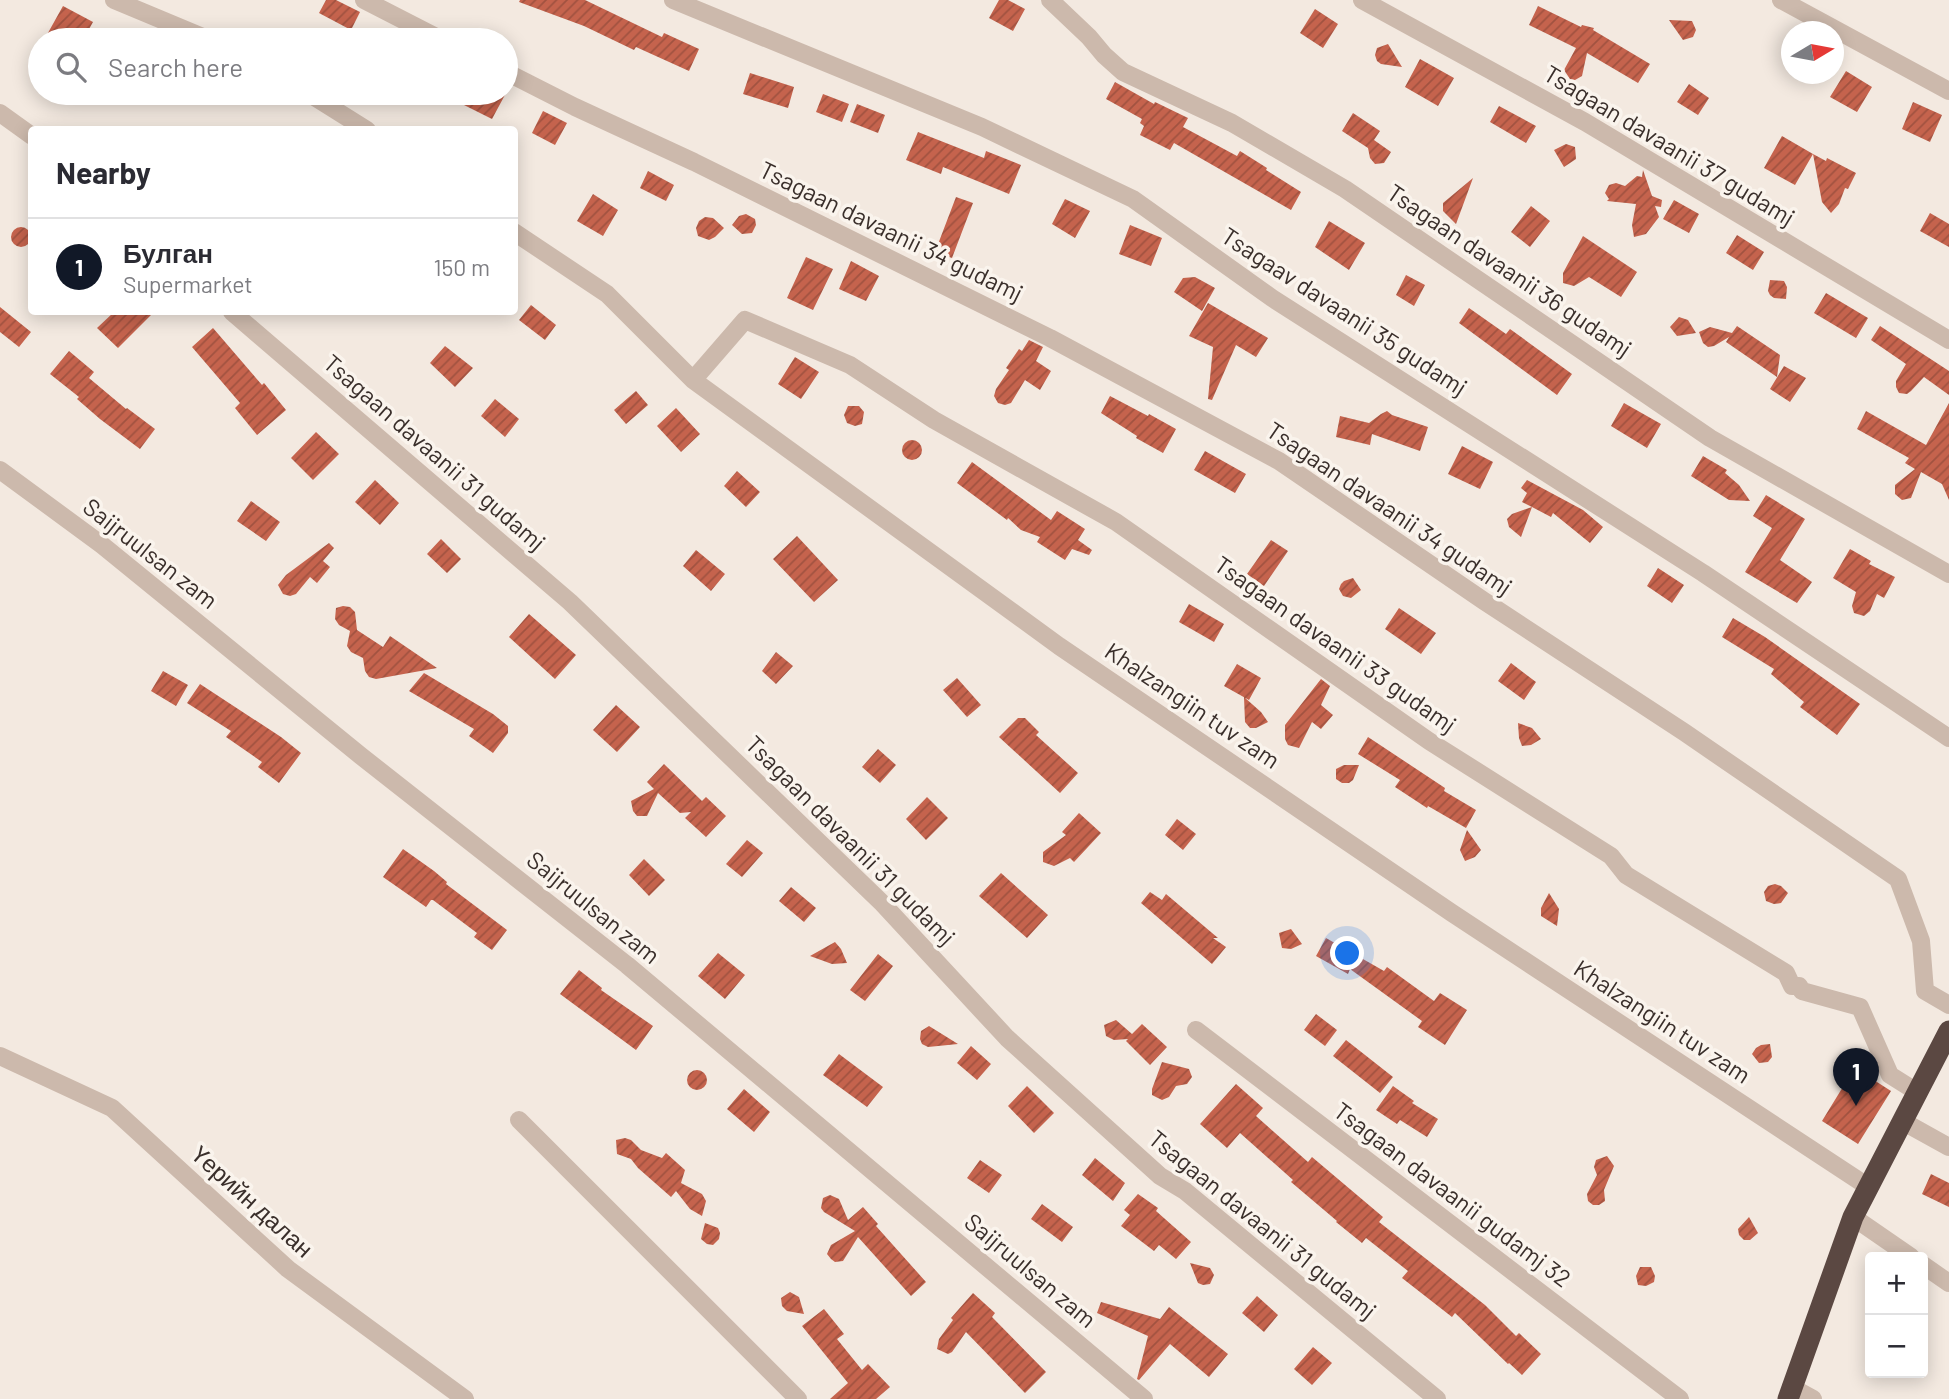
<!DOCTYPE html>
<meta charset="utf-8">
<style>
body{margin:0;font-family:Barlow,sans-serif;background:#f7f7f7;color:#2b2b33}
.controls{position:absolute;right:21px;bottom:21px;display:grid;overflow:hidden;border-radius:7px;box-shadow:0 4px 18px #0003}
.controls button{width:63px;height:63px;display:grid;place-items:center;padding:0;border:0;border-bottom:2px solid #e1e1e2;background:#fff;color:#2b2b33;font:35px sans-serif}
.compass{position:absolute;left:1781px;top:21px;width:63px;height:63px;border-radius:50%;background:#fff;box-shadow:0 4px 18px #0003;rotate:80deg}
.you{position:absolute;left:1348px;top:954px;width:24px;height:24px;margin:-18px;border:5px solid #fff;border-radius:50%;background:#1a73e8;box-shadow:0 0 0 10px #1a73e833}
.badge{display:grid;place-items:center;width:46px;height:46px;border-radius:50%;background:#111827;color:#fff;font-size:23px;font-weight:700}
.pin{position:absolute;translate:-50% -58px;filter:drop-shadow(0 2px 4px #0008)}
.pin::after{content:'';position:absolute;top:37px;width:24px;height:21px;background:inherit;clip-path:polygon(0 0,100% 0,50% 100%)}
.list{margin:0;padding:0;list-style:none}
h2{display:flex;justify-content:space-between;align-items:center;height:91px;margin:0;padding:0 28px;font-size:30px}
h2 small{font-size:23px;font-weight:400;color:#7c7c81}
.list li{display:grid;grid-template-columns:46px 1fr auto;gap:21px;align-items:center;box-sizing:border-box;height:98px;padding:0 28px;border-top:2px solid #e1e1e2}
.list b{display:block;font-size:26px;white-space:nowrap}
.list p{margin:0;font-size:23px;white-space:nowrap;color:#7c7c81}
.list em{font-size:23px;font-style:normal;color:#7c7c81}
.icon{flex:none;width:38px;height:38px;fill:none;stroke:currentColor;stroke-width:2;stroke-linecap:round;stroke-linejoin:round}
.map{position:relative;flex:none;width:1949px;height:1399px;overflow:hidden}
.search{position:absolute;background:#fff;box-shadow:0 4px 18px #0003;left:28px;top:28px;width:490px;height:77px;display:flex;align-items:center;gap:18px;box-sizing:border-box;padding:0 24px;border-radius:38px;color:#7c7c81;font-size:26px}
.panel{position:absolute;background:#fff;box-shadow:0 4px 18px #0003;left:28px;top:126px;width:490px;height:189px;border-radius:7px}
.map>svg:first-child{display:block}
</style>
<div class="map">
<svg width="1949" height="1399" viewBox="0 0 1949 1399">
<defs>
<pattern id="building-hatch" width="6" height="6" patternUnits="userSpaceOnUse" patternTransform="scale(1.75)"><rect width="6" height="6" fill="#c5634d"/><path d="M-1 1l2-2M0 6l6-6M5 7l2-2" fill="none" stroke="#a15240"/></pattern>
</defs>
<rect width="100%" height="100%" fill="#f3e9e0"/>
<path fill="url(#building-hatch)" d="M326,0H336L360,12L351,30L319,13Z
M520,0H585L662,37L664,33L699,49L689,71L636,47L634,50L584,26L519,2Z
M999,0H1008L1025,9L1013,31L989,18Z
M63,6L93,22L83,40H44Z
M1538,6L1581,27L1582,25L1594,28L1593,30L1650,64L1638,83L1587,53L1582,76L1575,80L1570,79L1564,70L1576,48L1529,25Z
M1315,9L1338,24L1323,48L1300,33Z
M1669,20L1692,21L1696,30L1693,37L1683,40Z
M1388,44L1402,67L1381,64L1377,61L1375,55L1377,48Z
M1420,59L1454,78L1438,106L1405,87Z
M1846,71L1872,87L1857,112L1830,97Z
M750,73L794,87L788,108L743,94Z
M1115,82L1154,104L1155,102L1188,118L1183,127L1237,156L1240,151L1267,168L1266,170L1301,192L1291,210L1174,143L1170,150L1140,135L1144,126L1140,123L1142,119L1106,99Z
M1689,84L1709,98L1698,115L1677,102Z
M440,93H506L492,119Z
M823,94L849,104L842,122L816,112Z
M1913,102L1942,115L1930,142L1902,129Z
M857,104L885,115L878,133L850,122Z
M1499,106L1536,126L1526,143L1490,122Z
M543,111L567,123L555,145L532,133Z
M1353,113L1380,131L1374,140L1391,152L1384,163L1375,164L1370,158L1368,148L1342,131Z
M918,132L984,158L986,151L1021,165L1009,194L943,167L941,174L906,160Z
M1782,136L1813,154L1795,185L1764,168Z
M1566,144L1575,147L1576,159L1564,167L1554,150Z
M1813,154L1826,161L1827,158L1856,173L1848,189L1845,188L1839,204L1831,213L1822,202Z
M1643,170L1652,196L1662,200L1661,207L1655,206L1659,217L1646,234L1634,237L1632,225L1636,204L1607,201L1609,199L1605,193L1609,185L1616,183L1625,186L1637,176L1642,177Z
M648,171L674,185L666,201L640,188Z
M1473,178L1456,224L1443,211V203Z
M593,194L618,210L603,236L577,221Z
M956,197L973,203L952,258L935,252Z
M1065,199L1090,211L1075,238L1052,224Z
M1674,200L1699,214L1689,233L1663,219Z
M1531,206L1550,221L1530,247L1511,232Z
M1930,213L1949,224V247L1920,231Z
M746,214L755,219L756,225L752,233L742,234L732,225L739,216Z
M705,217L713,218L724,228L715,237L709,240L698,236L696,228L699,221Z
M1329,221L1365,243L1349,270L1315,247Z
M1130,225L1162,238L1151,266L1119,254Z
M11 237a10 10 0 1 1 20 0a10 10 0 1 1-20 0Z
M1737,235L1764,252L1753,270L1726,253Z
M1583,236L1637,272L1621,297L1589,277L1574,286L1563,283V273Z
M806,257L833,269L813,310L787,298Z
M851,261L879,276L866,301L839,289Z
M1406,275L1425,285L1414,306L1396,295Z
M1195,277L1215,288L1202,311L1174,292L1183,278Z
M1770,280L1784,281L1787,287L1786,299L1774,298L1770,295L1768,291Z
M1826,293L1868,318L1856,338L1814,313Z
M1208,303L1268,338L1256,357L1236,345L1212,400L1208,399L1213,347L1189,336Z
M531,305L556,325L545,340L519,320Z
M0,307L31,332L19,347L0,332Z
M1469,308L1506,334L1510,329L1572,374L1557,395L1459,323Z
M114,312H154L118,348L97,328Z
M1679,317L1688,320L1696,333L1677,336L1670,327Z
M1737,326L1780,355L1777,377L1726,342L1729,337L1714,346L1708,347L1703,343L1699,332L1710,327L1732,333Z
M1880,326L1949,371V395L1924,377L1911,391L1907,394L1899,393L1896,387V381L1906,364L1871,340Z
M213,328L262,385L264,383L286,410L257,435L235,408L240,403L192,347Z
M1029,340L1043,347L1036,361L1051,371L1040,390L1025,380L1011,403L1005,405L998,403L994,396L996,389L1009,370L1006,368L1019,349L1022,351Z
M445,346L473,368L455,387L430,363Z
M69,351L94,372L89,378L126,409L127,408L155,429L140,449L100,419L77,399L79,397L50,374Z
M795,357L819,372L801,399L778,384Z
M1784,366L1806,378L1790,402L1770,389Z
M636,391L648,405L626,424L614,410Z
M1110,396L1148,416L1149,414L1176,429L1163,453L1136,438L1137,436L1101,413Z
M495,399L519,419L505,437L481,416Z
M1624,403L1661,424L1647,448L1611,426Z
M1949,403V500L1942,484L1921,472L1911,498L1902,500L1895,494V485L1915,469L1905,463L1909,458L1857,429L1866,411L1926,445Z
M848,406H859L864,412L862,424L855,426L847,423L844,415Z
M676,408L700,434L681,452L657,426Z
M1387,411L1392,415L1428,427L1420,451L1372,434L1370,445L1336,437L1340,416L1369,423L1381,414Z
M316,432L339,454L313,480L291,458Z
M902 450a10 10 0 1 1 20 0a10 10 0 1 1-20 0Z
M1462,446L1493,462L1480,489L1448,474Z
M1205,451L1246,474L1235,493L1194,470Z
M1703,456L1727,470L1725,473L1739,485L1750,501L1729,500L1691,476Z
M972,462L1051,520L1057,511L1085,529L1078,540L1092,550L1089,555L1072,549L1065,560L1037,542L1040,537L1021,530L1008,518L1007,520L957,483Z
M737,471L760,492L746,507L724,486Z
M375,480L399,503L380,525L355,502Z
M1527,480L1583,510L1603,527L1590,543L1553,513L1551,517L1532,507L1521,537L1509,527L1507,519L1512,514L1532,507L1522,502L1527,493L1521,488Z
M1766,495L1805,519L1780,560L1812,582L1797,603L1745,572L1772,528L1753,516Z
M251,501L280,522L266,541L237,521Z
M797,536L838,580L814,602L773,559Z
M441,539L461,559L447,573L427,554Z
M1271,540L1288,551L1264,586L1247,574Z
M329,543L334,548L323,561L330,567L317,583L310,577L296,594L290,596L283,594L278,585L286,575Z
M1850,549L1871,561L1869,564L1895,577L1884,598L1877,594L1870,611L1864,616L1854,613L1852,606L1856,592L1833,578Z
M696,550L725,574L711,591L683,566Z
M1658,568L1684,585L1672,603L1647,586Z
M1353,578L1361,590L1351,598L1343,596L1339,589L1341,584L1344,581Z
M1189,604L1224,624L1214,642L1179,622Z
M343,606L350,607L355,612L357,630L383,647L390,636L437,668L376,679L369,677L365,671L363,658L351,652L347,646L350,631L339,625L335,619L336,608Z
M1399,608L1436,633L1421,654L1385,629Z
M529,614L576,655L555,679L509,637Z
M1733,618L1765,637L1860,704L1837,735L1800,707L1804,702L1771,674L1774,669L1722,637Z
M776,652L793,666L776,684L762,671Z
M1511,663L1536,682L1524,700L1498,681Z
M1237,664L1261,678L1249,700L1224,686Z
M163,671L188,685L176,706L151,691Z
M424,673L493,714L508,726V733L493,753L469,736L474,729L409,691Z
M957,678L981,705L967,717L943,690Z
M1321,679L1330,686L1321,705L1333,715L1321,729L1312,722L1299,748L1288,745L1285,739V725Z
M200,684L281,737L301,753L279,783L258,767L262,762L226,737L231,731L187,703Z
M1244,697L1261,712L1268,722L1256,728H1250L1245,722Z
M616,705L640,727L617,752L593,730Z
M1018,718H1025L1039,732L1036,735L1078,773L1060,793L999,737Z
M1518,723L1532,728L1541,739L1531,745L1522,746L1519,738Z
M1368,737L1445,788L1444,791L1476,810L1466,828L1428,806L1427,808L1395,787L1400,780L1358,754Z
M878,749L896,765L880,783L862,767Z
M664,764L702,801L706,797L726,816L706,837L685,818L691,812L680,813L658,793L647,816H637L633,811L631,801L654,789L647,782Z
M1344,765H1359L1353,780L1349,783H1342L1336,779V769Z
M927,797L948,818L926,840L906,819Z
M1079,813L1101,833L1074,862L1070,858L1054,866L1043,862V852L1066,835L1062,832Z
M1177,819L1196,834L1183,850L1165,835Z
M1467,830L1481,850L1475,857L1465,861L1460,850Z
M747,840L763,853L742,877L726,864Z
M403,849L434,871L447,882L446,884L507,930L492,950L474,937L477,933L433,900H431L426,907L383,877Z
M644,859L665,880L649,896L629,875Z
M1001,873L1048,915L1027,938L979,896Z
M1775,884L1781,886L1788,893L1781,903L1774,904L1766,901L1764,892L1768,886Z
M791,887L816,908L804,922L779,901Z
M1150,892L1162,900L1166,894L1218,938H1213L1226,947L1212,964L1141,903Z
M1549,893L1559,909L1557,926L1541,916V908Z
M1291,929L1302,944L1291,949L1282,948L1279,933Z
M1326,938L1384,971L1387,967L1434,1001L1440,993L1467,1010L1445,1045L1418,1027L1422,1021L1350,969L1348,974L1316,956Z
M835,942L841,949L847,963L832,964L810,956Z
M718,953L745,975L725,999L698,976Z
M878,954L893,966L865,1001L850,990Z
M579,970L602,988L601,990L653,1026L636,1050L560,994Z
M1316,1014L1337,1030L1325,1046L1304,1030Z
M1116,1020L1132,1034L1142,1024L1167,1047L1150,1065L1126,1041L1128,1039L1114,1040L1106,1036L1104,1025Z
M929,1026L958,1044L928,1047L922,1044L920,1039L921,1031Z
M1346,1040L1393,1077L1380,1093L1333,1056Z
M1770,1044L1772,1057L1768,1062L1759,1063L1752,1054L1756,1048L1761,1045Z
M971,1046L991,1064L977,1080L957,1063Z
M839,1054L883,1087L867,1107L823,1075Z
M1162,1062L1189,1069L1192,1077L1187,1084L1176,1086L1169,1097L1162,1100L1152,1095V1089Z
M687 1080a10 10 0 1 1 20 0a10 10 0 1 1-20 0Z
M1866,1075L1891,1091L1858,1144L1822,1121L1849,1077L1861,1084Z
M1236,1084L1263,1108L1256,1116L1308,1162L1312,1157L1383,1217L1379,1222L1485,1305L1516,1336L1519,1333L1541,1354L1522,1375L1509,1363L1508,1364L1455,1313L1452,1317L1402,1278L1408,1271L1366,1238L1362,1243L1336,1222L1337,1221L1291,1182L1293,1180L1240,1133L1227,1148L1200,1124Z
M1027,1086L1054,1113L1034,1133L1008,1106Z
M1393,1086L1414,1101L1412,1103L1438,1119L1427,1137L1400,1120L1397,1124L1376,1110Z
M744,1089L770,1112L754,1132L727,1109Z
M625,1138L631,1140L641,1150L662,1158L666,1153L685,1170L681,1183L702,1194L706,1201L702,1216L690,1209L676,1191L671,1197L638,1168L631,1159L617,1154L616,1140Z
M1607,1156L1614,1166L1604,1190L1605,1201L1599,1205H1593L1588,1201L1587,1194L1597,1175L1594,1167L1596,1160Z
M1095,1158L1125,1183L1113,1201L1082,1175Z
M980,1160L1002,1175L989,1193L967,1178Z
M1931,1174L1949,1183V1207L1922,1194Z
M1138,1194L1158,1208L1156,1211L1191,1242L1176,1259L1159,1245L1154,1251L1121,1226L1130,1215L1124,1210Z
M830,1195L839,1199L848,1220L863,1207L878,1224L876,1226L926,1282L911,1296L858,1237L843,1261L835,1262L831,1259L827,1254L831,1245L855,1231L824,1212L821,1208L823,1198Z
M1042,1204L1073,1227L1062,1242L1031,1219Z
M1749,1217L1758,1233L1750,1240H1744L1739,1235L1738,1229Z
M705,1223L718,1228L720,1233L719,1239L713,1245L707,1244L701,1239Z
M1190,1263L1210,1268L1214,1275L1210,1284L1203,1285L1198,1283Z
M1640,1267H1651L1655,1276L1654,1282L1646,1286L1638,1285L1636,1276Z
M790,1292L799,1297L804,1314L787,1311L782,1306L781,1298Z
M973,1293L995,1313L992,1317L1046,1372L1025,1393L966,1332L952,1352L948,1354L937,1349L939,1339L953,1320L951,1318Z
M1257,1296L1278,1315L1264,1332L1242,1313Z
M1101,1302L1160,1319L1169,1307L1228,1354L1209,1377L1170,1344L1139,1380L1137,1379L1148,1336L1097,1313Z
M824,1309L844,1334L837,1339L862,1370L868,1364L890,1387L876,1399H830L848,1383L802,1326Z
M1313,1347L1332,1363L1312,1385L1294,1369Z"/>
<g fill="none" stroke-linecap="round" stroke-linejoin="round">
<path stroke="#ccb9ac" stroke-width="18" d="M114,0L210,40
M364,0L442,40
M673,0L982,127L1133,199L1272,298L1703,573L1949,738
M1050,0L1089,37L1104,55L1123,72L1232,123L1345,189L1710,438L1949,574
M1362,0L1585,122L1949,340
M1781,0L1949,91
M506,72L575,107L694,162L1050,338L1279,461L1484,601L1684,732L1898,879L1921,941L1925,991L1949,1005
M308,93L367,130
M0,113L32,136
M514,232L607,294L693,380L1059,646L1452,913L1867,1186
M232,312L570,602L881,902L1007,1038L1160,1176L1185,1191L1437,1399
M693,380L745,320L850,365L934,420L1116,522L1429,741L1611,856L1626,875L1786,973L1792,986H1799L1802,991L1860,1007L1890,1075L1917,1092
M0,470L102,545L361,756L627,965L1144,1399
M1196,1030L1680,1399
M0,1056L112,1108L288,1269L465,1399
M519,1120L798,1399
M1902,1121L1949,1147
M1853,1217L1911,1257
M1923,1265L1949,1283
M1791,1387L1813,1399"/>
<path stroke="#5b4842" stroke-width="21" d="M1788,1399L1853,1217L1949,1031"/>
</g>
<g text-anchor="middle" stroke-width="7" stroke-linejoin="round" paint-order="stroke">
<g font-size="24" fill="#3a2f2b" stroke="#faf4ed">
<text transform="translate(1669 146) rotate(31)" y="8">Tsagaan davaanii 37 gudamj</text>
<text transform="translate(891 232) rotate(26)" y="8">Tsagaan davaanii 34 gudamj</text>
<text transform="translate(1509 271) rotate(34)" y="8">Tsagaan davaanii 36 gudamj</text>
<text transform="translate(1344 312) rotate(33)" y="8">Tsagaav davaanii 35 gudamj</text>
<text transform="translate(434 453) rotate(41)" y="8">Tsagaan davaanii 31 gudamj</text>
<text transform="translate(1389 509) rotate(34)" y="8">Tsagaan davaanii 34 gudamj</text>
<text transform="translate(150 554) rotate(38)" y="8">Saijruulsan zam</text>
<text transform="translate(1335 645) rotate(35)" y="8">Tsagaan davaanii 33 gudamj</text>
<text transform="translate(1192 706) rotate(34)" y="8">Khalzangiin tuv zam</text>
<text transform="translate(850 841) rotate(45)" y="8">Tsagaan davaanii 31 gudamj</text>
<text transform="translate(593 908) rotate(39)" y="8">Saijruulsan zam</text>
<text transform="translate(1662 1022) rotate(33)" y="8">Khalzangiin tuv zam</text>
<text transform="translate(1452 1195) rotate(37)" y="8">Tsagaan davaanii gudamj 32</text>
<text transform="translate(252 1202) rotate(42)" y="8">Үерийн далан</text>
<text transform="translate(1262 1225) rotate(39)" y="8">Tsagaan davaanii 31 gudamj</text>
<text transform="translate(1030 1271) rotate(40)" y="8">Saijruulsan zam</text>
</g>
</g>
</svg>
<div class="controls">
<button>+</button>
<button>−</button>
</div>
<svg class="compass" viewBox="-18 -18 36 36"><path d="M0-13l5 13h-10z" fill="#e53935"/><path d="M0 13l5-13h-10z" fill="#7c7c81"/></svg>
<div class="you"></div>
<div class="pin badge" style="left:1856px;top:1106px">1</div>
<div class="search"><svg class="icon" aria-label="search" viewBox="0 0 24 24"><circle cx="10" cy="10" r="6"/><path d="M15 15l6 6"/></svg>Search here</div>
<section class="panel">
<h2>Nearby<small></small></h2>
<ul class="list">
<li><span class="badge">1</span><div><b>Булган</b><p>Supermarket</p></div><em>150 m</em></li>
</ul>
</section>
</div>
